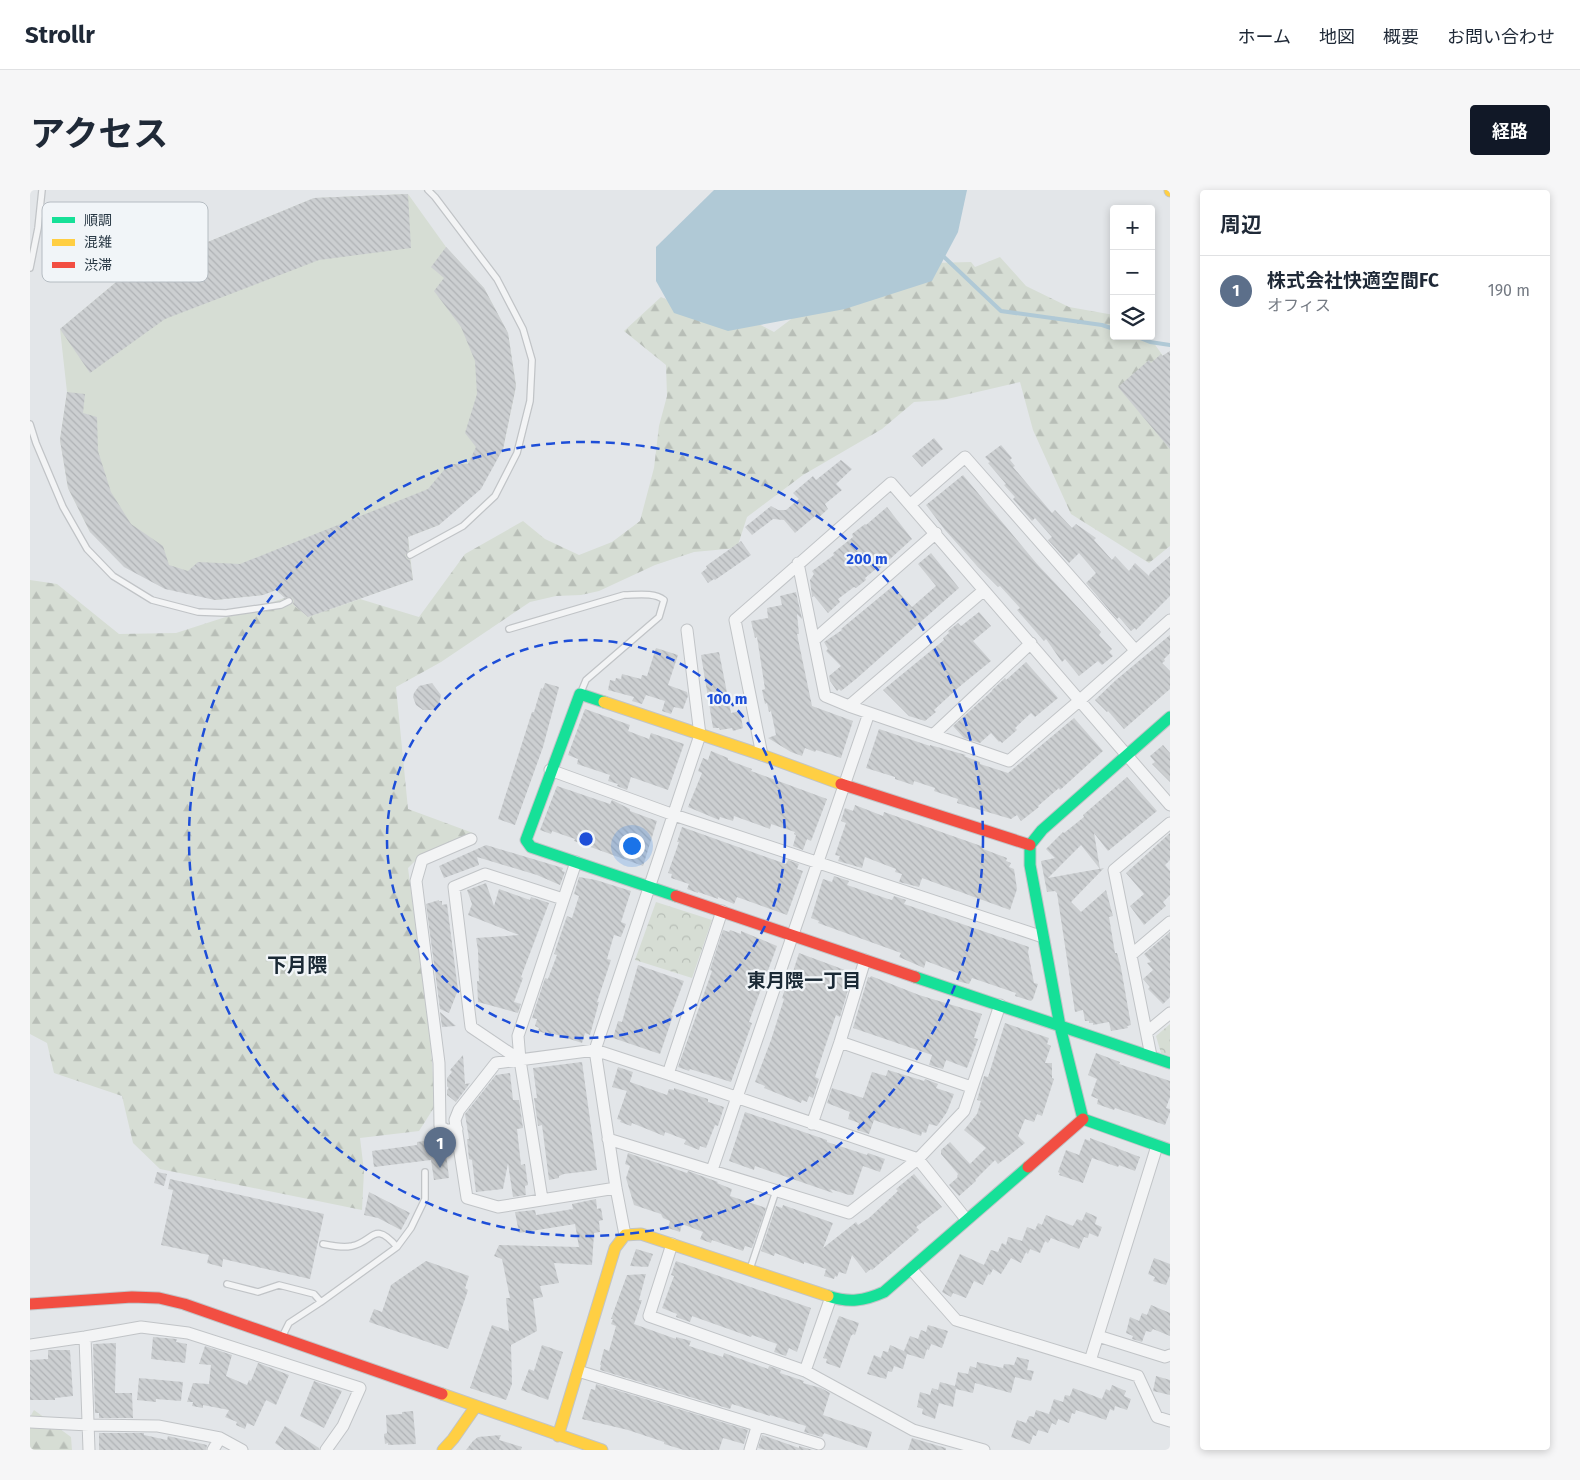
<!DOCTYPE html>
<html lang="ja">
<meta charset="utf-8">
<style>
body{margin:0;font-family:"Fira Sans","Noto Sans JP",sans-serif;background:#f6f6f7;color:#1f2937}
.controls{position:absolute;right:15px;top:15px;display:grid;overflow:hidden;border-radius:5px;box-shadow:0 2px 8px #0003}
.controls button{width:45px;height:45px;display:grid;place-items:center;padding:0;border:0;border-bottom:1px solid #e0e1e3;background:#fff;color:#1f2937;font:25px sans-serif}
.you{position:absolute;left:601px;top:655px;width:18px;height:18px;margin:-12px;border:4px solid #fff;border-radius:50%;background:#1a73e8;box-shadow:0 0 0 8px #1a73e833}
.badge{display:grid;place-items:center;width:32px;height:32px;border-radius:50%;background:#111827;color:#fff;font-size:16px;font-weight:700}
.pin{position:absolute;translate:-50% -41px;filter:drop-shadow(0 1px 2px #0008)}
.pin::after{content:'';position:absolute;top:26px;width:18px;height:15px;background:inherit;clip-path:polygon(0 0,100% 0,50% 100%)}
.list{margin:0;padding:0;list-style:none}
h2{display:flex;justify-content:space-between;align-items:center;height:65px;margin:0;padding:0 20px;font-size:21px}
h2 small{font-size:16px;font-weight:400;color:#747a83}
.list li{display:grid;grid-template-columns:32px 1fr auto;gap:15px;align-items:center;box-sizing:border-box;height:70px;padding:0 20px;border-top:1px solid #e0e1e3}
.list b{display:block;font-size:19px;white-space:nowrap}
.list p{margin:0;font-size:16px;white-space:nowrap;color:#747a83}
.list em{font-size:16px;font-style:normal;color:#747a83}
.icon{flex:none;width:28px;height:28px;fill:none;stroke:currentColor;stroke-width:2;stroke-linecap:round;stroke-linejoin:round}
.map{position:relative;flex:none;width:1140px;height:1260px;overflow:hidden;border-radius:5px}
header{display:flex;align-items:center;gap:30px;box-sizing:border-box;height:70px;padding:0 25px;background:#fff;border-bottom:1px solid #e0e1e3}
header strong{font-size:24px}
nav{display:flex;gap:28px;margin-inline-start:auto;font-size:18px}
.intro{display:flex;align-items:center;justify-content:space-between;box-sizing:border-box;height:120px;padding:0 30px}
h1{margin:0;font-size:35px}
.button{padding:12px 22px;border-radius:5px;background:#111827;color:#fff;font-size:18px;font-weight:700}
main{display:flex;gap:30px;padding:0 30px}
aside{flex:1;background:#fff;border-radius:5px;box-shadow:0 2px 8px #0003}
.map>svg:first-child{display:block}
</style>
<header>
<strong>Strollr</strong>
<nav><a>ホーム</a><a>地図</a><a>概要</a><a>お問い合わせ</a></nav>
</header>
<div class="intro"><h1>アクセス</h1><a class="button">経路</a></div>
<main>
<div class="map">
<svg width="1140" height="1260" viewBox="0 0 1140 1260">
<defs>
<pattern id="forest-firs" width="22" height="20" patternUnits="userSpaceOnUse" patternTransform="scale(1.25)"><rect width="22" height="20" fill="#d6ddd4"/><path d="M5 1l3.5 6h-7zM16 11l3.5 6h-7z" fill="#b8beb7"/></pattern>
<pattern id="park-crowns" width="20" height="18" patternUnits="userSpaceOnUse" patternTransform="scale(1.25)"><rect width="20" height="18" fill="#d6ddd4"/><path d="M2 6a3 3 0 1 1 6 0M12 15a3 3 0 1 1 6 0" fill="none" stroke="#b8beb7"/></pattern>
<pattern id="building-back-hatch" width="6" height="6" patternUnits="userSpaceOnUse" patternTransform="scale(1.25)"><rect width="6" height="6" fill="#cccfd1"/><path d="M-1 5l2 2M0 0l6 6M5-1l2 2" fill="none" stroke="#afb2b5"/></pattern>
</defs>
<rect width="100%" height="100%" fill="#e3e6e9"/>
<path fill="#d6ddd4" d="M378,4L416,57L454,98L478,143L486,196L473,259L409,335L378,347L383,390L278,427L246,400L233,405L185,410L60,342L38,298L30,250L37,202L30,139L91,88L284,8Z"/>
<path fill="url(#forest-firs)" d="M970,67L996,96L1039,117L1084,125V146H1119L1133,166L1140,172V356L1119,373L1041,324L1003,240L990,192L913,210L884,212L852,239L773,285L717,327L707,358L664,362L625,375L569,401L551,405L526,406L500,412L411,472L366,497L378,619L443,643L390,666L378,678L400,845L405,916L389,941L330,948L334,981L332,1020L130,979L103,953L92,906L24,883L17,853L0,844V390L27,394L89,444L146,443L255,408L278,427L330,409L389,427L435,364L493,331L515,349L549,365L582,352L610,331L624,278L629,236L637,206L636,175L594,141L631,107L680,129L717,128L744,142L788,109L901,73L941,72L945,77Z
M4,1220L41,1247L42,1260H0V1227Z"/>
<path fill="url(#park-crowns)" d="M626,712L682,730L662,788L605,770Z
M1140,834V866L1131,863L1126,846Z"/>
<path fill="#b0c9d6" d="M684,0H937L928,42L902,91L815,119L698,141L644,123L626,91V57Z"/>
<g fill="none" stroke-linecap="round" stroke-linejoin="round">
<path stroke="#b0c9d6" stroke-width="4" d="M912,65L971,121L1072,135L1084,139
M1105,146L1120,152L1140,155"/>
</g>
<path fill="url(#building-back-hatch)" d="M378,4L381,58L289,70L135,129L60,183L30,139L91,88L284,8Z
M416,57L454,98L478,143L486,196L473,259L451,299L409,335L378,347L379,360L375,365L377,369L380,370L383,390L278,427L263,414L264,411L262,407L255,408L246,400L233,405L185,410L135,399L94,377L60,342L38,298L30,250L37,202L55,204L53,223L67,227L68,261L81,302L101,334L133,356L139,375L158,381L168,372L210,374L398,299L419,274H438L446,257L435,243L447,204L445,171L431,137L404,101L414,88L401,77Z
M1140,161V259L1088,197L1119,170L1121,173L1131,164L1132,166Z
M904,248L913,259L892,277L882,266Z
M971,255L982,268L980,270L985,276L983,277L1022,323L1025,320L1042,338L1046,334L1066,348L1064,350L1082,370L1085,366L1099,381L1105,373L1119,386L1120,383L1140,366V406L1106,440L1105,438L1101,441L1089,427L1087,429L1056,393L1066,383L1049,363L1039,373L1018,350L1022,347L1005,328L1002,331L983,309L985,307L974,295L976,294L958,273L960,272L955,267Z
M811,270L822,279L806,294L812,300L795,314L798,319L787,329L785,326L765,343L754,330L743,329L722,345L715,337L741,316L748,320H756L769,309L763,303L783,286L786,290Z
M933,285L1007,374L1071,442L1069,445L1082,459L1079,462L1083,466L1072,475L1068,471L1049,486L1035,469L1032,472L1016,449L1014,451L987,420L990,418L970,396L968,397L948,377L915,340L896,315Z
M857,317L882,349L849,379L847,378L835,388L836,390L826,398L824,397L808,409L810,412L798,423L784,406L782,407L780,390L784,384L782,381L804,365L803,363L823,347L822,344L835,334L836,335Z
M711,351L721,365L685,390L684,389L678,393L671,383L677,378L676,376Z
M901,363L929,398L826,489L811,501L809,499L807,501L800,491L799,486L811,476L796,461L798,459L794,452L812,440L811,439L863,396L882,417L906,396L888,374Z
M766,402L772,429L767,424L769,444H767L782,516L823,531L811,568L786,560L785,562L775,558L772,566L761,562L738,548L746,545L741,521L739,522L737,513L735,514L732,500L735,499L727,447L725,448L721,431L738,428L737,418L752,415L750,406Z
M949,422L961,436L943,451L961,471L929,497L904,520L906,522L895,531L879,526L853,500L914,450L913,448L919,443L918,441L928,433L931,436Z
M1140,445V463L1134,469L1135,471L1132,473L1140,481V499L1094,539L1078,521L1077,522L1065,510L1086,490Z
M626,458L648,465L638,495L657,502L658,506L653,519L644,517L641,524L632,521L635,511L616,505L612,514L602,511L604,507L578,500L580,490L585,491L586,488L591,489L592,484L611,489L612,485L617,486Z
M689,462L701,523L710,521L713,538L703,541L702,538L690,540L689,538H683L671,465Z
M996,472L1028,508L1005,527L1001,523L985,538L987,540L972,553L970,551L969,552L961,543L950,553L934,548L923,536L962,501V500L975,488L976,490Z
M402,493L411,505L409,514L402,520H393L386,515L383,507L384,503L389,496Z
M515,493L529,497L513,557L485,635L468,629L502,522H504L511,498L513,499Z
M555,519L600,535L598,541L619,549L621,543L654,554L638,600L601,587L597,600L587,596L588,594L578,591L580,585L547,574L548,569L538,565Z
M1044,528L1073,561L1030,600L1029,598L1008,616L1009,617L991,631L987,625L981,629L927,613L928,609L904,601L905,598L884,591L883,595L865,589V587L836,578L849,539L900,556V555L936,565L934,566L950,572V574L978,583Z
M1133,555L1140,563V592L1122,574L1125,572L1120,566Z
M681,561L698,568V570L722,579L721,581L797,609L781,651L777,649L773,660L763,656L766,645L764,644L765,642L741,634L740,639L704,626L703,631L690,627L689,630L658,617L672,583L668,581L673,568L678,570Z
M1097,587L1127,621L1078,661L1064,643L1070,679L1051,655L1018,688L1074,678L1041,712L1051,722L1076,700L1083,726L1079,727L1085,763H1087L1091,778L1101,835L1097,836L1098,838L1081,841L1079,832L1063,835V833H1059V831H1055L1053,820L1045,822L1027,703L1025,701L1017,702L1011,671L1025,668L1016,659L1033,642L1034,643L1054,627L1053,625Z
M527,596L580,614L582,610L600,619V621L627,631L613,676L544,651L545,649L522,641L521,644L510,640Z
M825,615L853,626L854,622L954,657L953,659L977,668L976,671L981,673L979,677L984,679L987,699L980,720L892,688L889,697L869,692L872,684L865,682L866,679L835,667L832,678L808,671L810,666L805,665L816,633L811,631L815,618L823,621Z
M652,637L756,674L758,670L769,674L767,679L773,681L757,725L707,707L704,714L688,707V709L668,702V703L657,699L659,694L641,688L642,684L638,683L649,652H647Z
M1140,643V670L1135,675L1140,681V705L1133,712L1136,716L1114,735L1100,716L1114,704L1096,683Z
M456,655L533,678L532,681L535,682L530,695L507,685L447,667L449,675L414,688L409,676Z
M804,686L819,691L817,695L858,709L862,710L864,706L876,710L874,714L880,716L999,757L998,762L1004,793L1008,794L1003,809L1001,811L985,806L986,803L942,788L939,794L927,791L930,784L896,771L894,778L869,767L871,763L788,733L789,731L781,728L793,689L802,692Z
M549,687L566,690L601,701L591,732L596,734L591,747L584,745L577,769L581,770L567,812H569L560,845L555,843L552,853L521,843L520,845L508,841L509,838L505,836L507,829L502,828L515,788L518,789L527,765L524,764L537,726L542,728L549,706L544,704Z
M456,693L464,716L469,699L500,710L501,707L519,713L491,787L493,788L484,812L491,814L488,823L448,812L447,791H449L448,760L446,748L489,745L438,725L442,714L437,700Z
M409,710V711H412V715L417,714L428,800L419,823L410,819L396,714Z
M693,740L699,742L700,740L711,744V741L747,756L719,832L722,833L701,892L660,879L659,881L648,877L682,781L680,780Z
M1140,742V807L1133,814L1118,799L1120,797L1113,789L1123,780L1117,773L1121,772L1114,764Z
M769,763L823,783L810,827L806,825L795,857L785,887L789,889L783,908L779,906L777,912L772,910L771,913L734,898L735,896L725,892L741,850L754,809L752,808L757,793L759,794Z
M608,775L654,791L641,825L643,826L630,864L583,848L588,831L592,832Z
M841,786L889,805L952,824L944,848L948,849L937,878L916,870L913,879L899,875L902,865L823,838L838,787L840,788Z
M410,822L426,836L412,837Z
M975,833L1019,848L1017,854L1021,856L1015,873H1022V888L1024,889L1012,926L1007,924L1004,932L995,929L988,946L995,953L968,974L965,970L945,990L946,991L929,1006L919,995L928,987L927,986L928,984L911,964V960L920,952L940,974L956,958L934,940L947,924L951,911L947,910L954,886L958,887Z
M1066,863L1090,872L1089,874L1140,891V907L1136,918L1140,919V922L1135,935L1085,918L1084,920L1067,914L1068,909L1061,906L1067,889L1058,885Z
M433,865L435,894L440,893L426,912L417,905V900L419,898L417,896V888L422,882L420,880Z
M552,872L567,980L534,984L529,986V988L519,990L512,935L508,936L504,908H507L503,878Z
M588,877L603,882L597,901L582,897Z
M858,880L894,891L895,889L908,894L906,898L924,904L917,922L907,936L899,934L896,943L892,942L891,946L870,938L869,939L844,930L839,944L827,940L829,933L818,929L820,922L797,913L802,898L833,908L842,882L856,886Z
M480,883L483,910H489L493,938L487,939L491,975L495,974L498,995L495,996L496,1005L483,1007L478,973L473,999L446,1002L442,970L439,969L437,949H439L435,924L466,885Z
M600,892L637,905L639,899L644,900V898L678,909V912L694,917L688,936L685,935L676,958L670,956L669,960L654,954L656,950L635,942L634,946L602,933L601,936L590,932L591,930L587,929Z
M715,922L797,950V952L837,965L838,963L855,969L850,982L833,976L823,1005H819L800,999L803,1003L725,976L724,980L699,971Z
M1060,948L1110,967L1105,981L1089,975L1088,977L1062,968L1053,993L1029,985L1030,983L1028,982L1036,960L1049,965L1055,949L1060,951Z
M407,949V955L415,954L419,988L404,990L401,970L344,977L342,961L387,955V952Z
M598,963L657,983L658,981L688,992L687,993L702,999L700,1006L736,1018L722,1058L715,1056L713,1061L682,1050L681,1053L670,1049L673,1042L652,1034L650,1042L638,1038L640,1031L633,1028L631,1024L604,1015L596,988L600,976L595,974Z
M127,982L137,984L134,996L124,993Z
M884,984L912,1017L886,1037L889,1040L842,1080L841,1079L836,1083L822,1065L816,1084L809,1082L807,1087L805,1086L804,1089L794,1086L796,1079L774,1072V1074L745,1063L744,1066L731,1061L746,1016L752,1018L753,1015L803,1033L793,1058L826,1032L828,1035L839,1028L868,1001L866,999Z
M140,989L294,1024L280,1089L193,1069L192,1077L177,1073L179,1065L131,1055L143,1000L138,999Z
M339,1002L380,1023L371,1040L348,1028L334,1025Z
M566,1009L567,1019L571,1018L573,1030L569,1031L570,1042L564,1043L562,1075L524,1073L529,1093L510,1096L513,1107L503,1109L507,1141L481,1155L482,1194L476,1210L440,1198L462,1135L479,1141L476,1108H480L472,1069L464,1066L469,1055L549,1057L545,1034L489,1043L485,1022L505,1020L506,1025L543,1019L542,1014Z
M1056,1022L1067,1027L1065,1034L1072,1037L1068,1047L1059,1043L1058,1048L1054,1047L1049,1059L1021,1048L1018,1053L1015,1051L1010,1063L1000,1059L998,1064L996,1062L991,1073L981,1068L971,1084L963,1079L960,1085L958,1084L953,1095L944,1091L936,1108L923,1103L921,1107L912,1102L930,1064L954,1075L961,1060L968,1062L972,1053L976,1055L978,1047L992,1051L997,1037L1005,1040L1008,1033L1012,1035L1016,1025L1043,1036L1047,1029L1052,1031Z
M606,1059L623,1064L618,1077L600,1076Z
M1124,1068L1140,1074V1085L1136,1095L1123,1091L1125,1087L1118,1084Z
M396,1071L439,1086L435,1098L438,1100L418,1159L339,1132L344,1119L352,1122L361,1095Z
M646,1071L781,1118L767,1162L759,1158L756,1166L744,1162L747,1154L722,1145L721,1147L662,1126L660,1132L646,1127L647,1124L632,1118L644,1086L641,1085Z
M616,1084L609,1110H612L604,1134L646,1149V1147L661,1151L659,1156L693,1167L694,1163L738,1179L739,1176L751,1180L750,1183L774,1191L773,1193L791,1198L800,1203L793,1225L842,1242L837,1258L794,1243L792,1247L774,1242L776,1236L740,1225V1226L702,1214L700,1219L570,1180L571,1175H570L574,1159L579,1161L586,1136L581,1134L583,1129H581L597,1085Z
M1121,1115L1140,1123V1146L1123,1139L1121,1142L1116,1141L1112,1152L1102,1149L1103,1146L1096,1143L1100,1127L1109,1131L1112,1123L1117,1125Z
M809,1126L829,1133L825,1145L823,1144L821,1146L810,1178L796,1173L797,1169L793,1168Z
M898,1135L918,1141L912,1158L901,1154L899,1160L897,1159L894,1169L877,1164L873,1179L864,1176L862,1182L858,1181L856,1189L837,1184L844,1165L851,1168L853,1161L858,1162L860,1155L874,1161L880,1146L888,1149L891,1140L896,1142Z
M123,1147L147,1149L146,1152L157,1154L155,1173L121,1169Z
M86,1153L85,1203H102L103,1228H69V1223H65L63,1154Z
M512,1155L533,1162L518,1210L491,1200L499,1179L504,1181Z
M175,1156L202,1165L196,1186L217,1195L219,1190L221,1191L228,1173L259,1185L246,1215L236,1210L224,1236L217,1233L215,1239L206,1235L207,1232L195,1227L199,1220L173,1215V1218L162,1216L163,1212H157L163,1193L179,1194L181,1175L169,1174Z
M18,1160H40L43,1206L25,1208V1210H0V1170L18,1169Z
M987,1167L999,1170L997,1180L1004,1181L1001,1191L985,1187L981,1203L945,1193L943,1203L926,1199L923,1217L909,1213L905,1229L892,1224L893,1219L887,1217L890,1202L900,1205L902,1198L908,1200L910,1192L925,1196L928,1182L938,1184L940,1176L946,1178L947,1172L973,1178L974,1174L984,1175Z
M1126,1186L1140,1190V1205L1123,1201Z
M109,1188L153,1192L151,1211L126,1209V1212L107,1210Z
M284,1191L312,1201L294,1238L270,1226Z
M566,1194L718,1240L714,1254L693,1248L689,1260H654L634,1254V1252L598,1240L552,1229L561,1199L565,1200Z
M1082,1195L1096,1201L1094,1206L1101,1209L1097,1220L1085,1216L1084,1221L1080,1219L1076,1230L1046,1220L1045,1224L1042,1223L1039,1233L1028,1229L1026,1235L1022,1233L1018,1243L1008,1240L1006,1246L1003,1245L1000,1254L981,1247L987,1230L996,1233L999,1226L1004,1227L1006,1220L1019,1224L1024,1209L1033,1212L1035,1205L1040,1206L1043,1198L1072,1209L1076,1199L1080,1201Z
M383,1221L386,1254L358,1255V1253L355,1254L354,1244L357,1243L356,1225L372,1224V1222Z
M255,1236L289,1258V1260H255L245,1253Z
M69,1243H114V1245L137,1250L138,1246L177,1255L176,1260H69Z
M471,1245L469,1250L492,1257L491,1260H436L443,1251L448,1247Z
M732,1245L769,1258V1256L783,1260H736L728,1258Z
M882,1248L916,1258V1260H878Z"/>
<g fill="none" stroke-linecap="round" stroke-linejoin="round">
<g stroke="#c1c4c7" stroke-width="8">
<path id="lane" d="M0,78L8,38L12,0
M0,234L6,253L33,317L57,359L83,386L122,410L168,422L196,423L251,415L259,411
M380,365L433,336L465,306L487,263L500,211L502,170L493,139L467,89L405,7L398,0
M479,439L594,405C606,405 624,402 634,410L629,427L556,490L551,502
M293,1054C303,1056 312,1058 322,1056C344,1051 344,1030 367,1057
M720,1079L746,1001
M197,1094L228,1102L249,1095L284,1104L291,1112
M252,1147L259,1133L291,1112L367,1057L381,1038L395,1009V982"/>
</g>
<g stroke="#c1c4c7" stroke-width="13">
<path id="street" d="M881,314L935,267L1105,460
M768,373L795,506L819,516L979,571L1049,511L1140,430
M784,450L906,343
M819,516L953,401
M903,545L1001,453
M732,565L705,430L861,293L1140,615
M520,580L644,625L1013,747
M1101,765L1140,732
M1117,842L1140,823
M810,852L941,897
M1121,866L1084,680L1140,633
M490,870L441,837L424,697L455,684L533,709
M638,884L692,721
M782,934L810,852L835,770
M427,939L416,940L410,936L409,873L386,691L392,670L441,649
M578,949L819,1023L888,969L934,921L970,815
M682,980L839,523
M586,998L468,1017L437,1008L425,930L429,920L466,873L565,860L638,884L888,969L936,1029
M512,1009L490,870L488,846L546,672
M595,1045L586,998L565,860L670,545L657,440
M642,1054L619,1126L775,1181L883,1240L954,1260
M881,1079L926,1130L1060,1171L1127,956
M1068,1146L1135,1167L1140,1165
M55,1147L59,1260
M0,1155L55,1147L111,1137L158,1143L330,1198L313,1236L296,1260
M1060,1171L1108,1186L1127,1227L1140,1231
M548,1181L789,1254
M775,1181L801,1107
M0,1232L59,1235L128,1236L190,1248L212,1260
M183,1260L190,1248
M720,1260L727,1237"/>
</g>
<g stroke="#c1c4c7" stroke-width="13">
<path id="fast" d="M574,512L550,504L496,650L501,657L646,706
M885,787L1140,873
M1053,929L1030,836L1000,675V655L1012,640L1140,527
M1053,929L1140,960
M798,1106C819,1113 834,1111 854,1102L998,977"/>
</g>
<g stroke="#c1c4c7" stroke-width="13">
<path id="slow" d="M1140,0V1
M574,512L732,565L811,594
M412,1204L572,1260
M528,1246L585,1058L595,1045L611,1044L798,1106
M413,1260L423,1249L446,1216"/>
</g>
<g stroke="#c1c4c7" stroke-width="13">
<path id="jam" d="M811,594L1000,655
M646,706L885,787
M998,977L1053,929
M0,1114L102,1107L129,1108L154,1114L412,1204"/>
</g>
<use href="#lane" stroke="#f3f4f5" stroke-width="5.5"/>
<use href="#street" stroke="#f3f4f5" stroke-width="11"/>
<use href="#fast" stroke="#16e098" stroke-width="11"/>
<use href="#slow" stroke="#ffcf43" stroke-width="11"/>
<use href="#jam" stroke="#f24e42" stroke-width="11"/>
</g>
<g fill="none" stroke="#1d4ed8" stroke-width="2.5" stroke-dasharray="9 6">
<circle cx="556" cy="649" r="199"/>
<circle cx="556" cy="649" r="397"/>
</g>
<g text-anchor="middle" stroke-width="4.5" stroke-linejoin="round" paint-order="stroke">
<g font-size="19" font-weight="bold" fill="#1a2935" stroke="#f1f5f8">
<text x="774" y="797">東月隈一丁目</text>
</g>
<g font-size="20" font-weight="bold" fill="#1a2935" stroke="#f1f5f8">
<text x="267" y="782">下月隈</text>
</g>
</g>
<rect x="12" y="12" width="166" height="80" rx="8" fill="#f1f5f8" stroke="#b5bcc2" stroke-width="1"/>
<rect x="22" y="27" width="23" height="6" fill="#16e098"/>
<rect x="22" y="49" width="23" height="7" fill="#ffcf43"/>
<rect x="22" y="72" width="23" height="6" fill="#f24e42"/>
<g font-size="14" fill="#283844">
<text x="54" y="35">順調</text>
<text x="54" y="57">混雑</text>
<text x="54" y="80">渋滞</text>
</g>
<circle cx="556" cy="649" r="8" fill="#1d4ed8" stroke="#f1f5f8" stroke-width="2.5"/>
<g font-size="15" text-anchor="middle" font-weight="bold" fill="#1d4ed8" stroke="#f1f5f8" stroke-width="4.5" stroke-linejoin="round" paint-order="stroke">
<text x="837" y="374">200 m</text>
<text x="697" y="514">100 m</text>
</g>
</svg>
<div class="controls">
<button>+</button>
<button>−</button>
<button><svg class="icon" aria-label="layers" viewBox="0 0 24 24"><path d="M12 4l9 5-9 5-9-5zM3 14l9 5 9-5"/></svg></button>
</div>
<div class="you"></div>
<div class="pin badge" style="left:410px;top:978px;background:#5c6f8a">1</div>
</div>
<aside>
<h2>周辺<small></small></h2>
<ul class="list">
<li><span class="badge" style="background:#5c6f8a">1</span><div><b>株式会社快適空間FC</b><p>オフィス</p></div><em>190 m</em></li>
</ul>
</aside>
</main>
